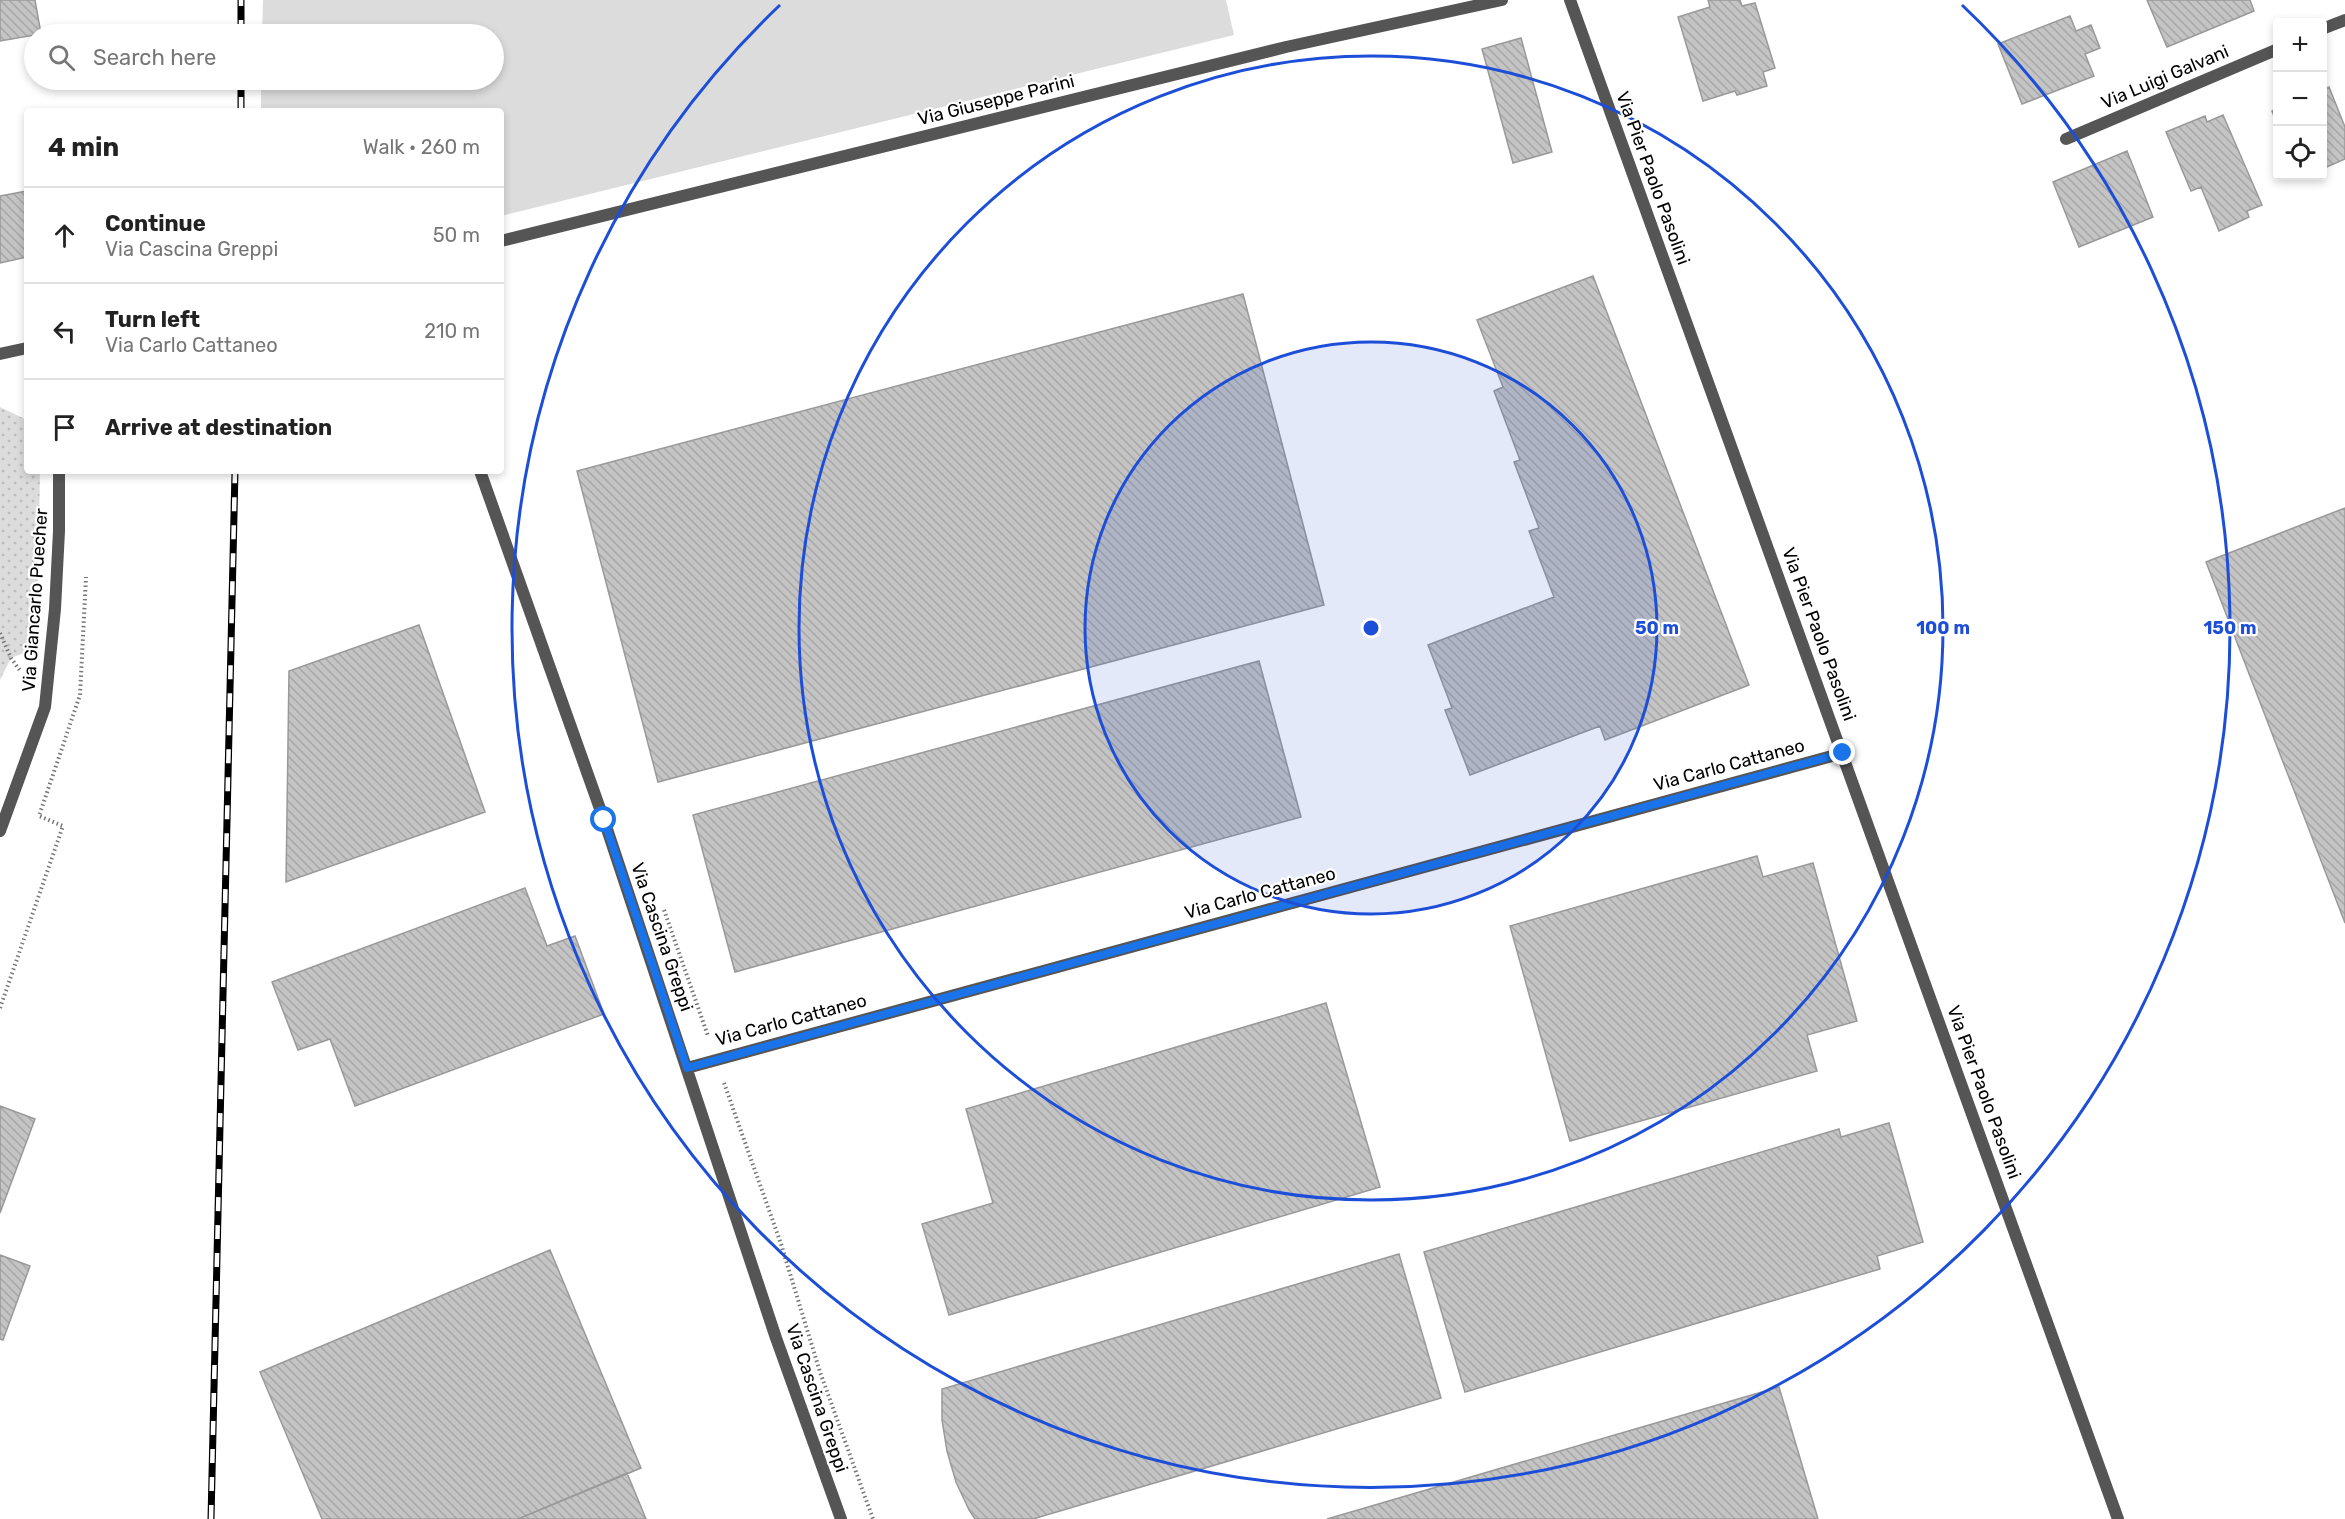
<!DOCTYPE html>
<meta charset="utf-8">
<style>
body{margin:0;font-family:Rubik,sans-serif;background:#f2f2f2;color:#222}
.controls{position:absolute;right:18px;top:18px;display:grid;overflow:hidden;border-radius:6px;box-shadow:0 3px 9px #0003}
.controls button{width:54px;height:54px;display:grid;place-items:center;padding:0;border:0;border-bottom:2px solid #e0e0e0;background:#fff;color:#222;font:30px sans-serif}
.stop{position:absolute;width:18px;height:18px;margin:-14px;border:4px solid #1a73e8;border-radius:50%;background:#fff}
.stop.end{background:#1a73e8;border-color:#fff;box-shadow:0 2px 6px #0008}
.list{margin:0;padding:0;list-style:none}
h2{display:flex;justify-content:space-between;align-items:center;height:78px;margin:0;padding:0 24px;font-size:26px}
h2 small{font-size:20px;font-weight:400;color:#767676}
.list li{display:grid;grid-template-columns:39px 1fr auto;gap:18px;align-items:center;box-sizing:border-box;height:96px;padding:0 24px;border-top:2px solid #e0e0e0}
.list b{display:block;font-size:22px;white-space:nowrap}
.list p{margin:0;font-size:20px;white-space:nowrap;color:#767676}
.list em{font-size:20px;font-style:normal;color:#767676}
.icon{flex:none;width:33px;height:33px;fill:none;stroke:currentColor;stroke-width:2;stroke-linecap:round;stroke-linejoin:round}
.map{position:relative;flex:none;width:2345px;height:1519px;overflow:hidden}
.search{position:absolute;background:#fff;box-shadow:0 3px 9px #0003;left:24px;top:24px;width:480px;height:66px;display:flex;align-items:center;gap:15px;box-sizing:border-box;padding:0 21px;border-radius:33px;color:#767676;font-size:22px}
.panel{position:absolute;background:#fff;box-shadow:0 3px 9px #0003;left:24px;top:108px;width:480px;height:366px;border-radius:6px}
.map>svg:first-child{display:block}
</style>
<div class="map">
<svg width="2345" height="1519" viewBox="0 0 2345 1519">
<defs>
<pattern id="park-dots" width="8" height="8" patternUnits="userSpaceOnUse" patternTransform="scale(1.5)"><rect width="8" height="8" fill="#dcdcdc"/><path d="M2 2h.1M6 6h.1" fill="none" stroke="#bbb" stroke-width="1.8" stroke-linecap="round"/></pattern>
<pattern id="building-back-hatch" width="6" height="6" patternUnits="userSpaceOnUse" patternTransform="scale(1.5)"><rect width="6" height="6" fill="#c4c4c4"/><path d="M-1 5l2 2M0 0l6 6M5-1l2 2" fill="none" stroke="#a7a7a7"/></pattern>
</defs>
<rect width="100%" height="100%" fill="#fff"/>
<path fill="#dcdcdc" d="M263,0H1226L1234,35L501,216V111H261V80H494V34H262Z"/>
<path fill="url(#park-dots)" d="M0,407L27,420V471H40L38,580L29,651L11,658L0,680Z"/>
<path fill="url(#building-back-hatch)" stroke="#999" stroke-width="1.5" d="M0,0H35L41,34L0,41Z
M1708,0H1740L1742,6L1755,3L1775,68L1763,72L1767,86L1737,95L1735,91L1703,101L1678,17L1710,7Z
M2147,0H2250L2254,11L2167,47Z
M2070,16L2076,31L2091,25L2100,48L2085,54L2094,76L2022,104L1998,44Z
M1521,38L1552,152L1513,163L1482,49Z
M2329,87L2345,127V159L2322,169V90Z
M2278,108V126L2272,111Z
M2223,115L2262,205L2247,211L2249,217L2219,231L2201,187L2191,191L2166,132L2205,116L2207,122Z
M2127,151L2153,217L2079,247L2053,182Z
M27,191V257L0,263V196Z
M1593,276L1749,685L1605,740L1600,726L1470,775L1445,710L1452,708L1428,645L1554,597L1529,531L1539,528L1514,462L1520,460L1494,391L1503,387L1477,320Z
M1243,294L1324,605L658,782L577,471Z
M2345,508V923L2206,562Z
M419,625L485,812L286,882L289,671Z
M1259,661L1301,817L735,972L693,815Z
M1757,856L1763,877L1813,863L1857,1021L1807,1035L1817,1071L1570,1141L1510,926Z
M525,888L547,946L575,936L604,1014L355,1106L330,1039L298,1050L272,982Z
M1326,1003L1380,1187L949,1315L922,1224L993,1203L966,1109Z
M0,1106L35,1119L0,1213Z
M1889,1123L1923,1242L1877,1256L1880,1269L1465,1392L1424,1252L1839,1129L1841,1137Z
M550,1250L641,1468L518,1519H322L260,1372Z
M1399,1254L1441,1398L1033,1519H975L969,1510L956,1482L947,1451L942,1420V1389Z
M0,1255L30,1266L3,1340L0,1339Z
M1779,1387L1818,1519H1327Z
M627,1473L646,1519H518Z"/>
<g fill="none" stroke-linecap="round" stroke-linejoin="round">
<path stroke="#777" stroke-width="4" stroke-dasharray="1.5 3" stroke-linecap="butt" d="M0,633L11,658L21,672
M664,910L708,1036
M0,1008L63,826L39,816L80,695L86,577
M724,1083L781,1244L820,1372L873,1519"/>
<path stroke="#555" stroke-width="12" d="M1570,0L2118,1519
M2322,29L2345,20
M2066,139L2278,49
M501,241L1286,47L1502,0
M0,354L27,348
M480,471L604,820L776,1338L841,1519
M0,831L45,707L55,609L59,531V471
M687,1068L1843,753"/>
<g stroke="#000" stroke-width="7">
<path id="rail" d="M241,34V0
M241,111V80
M211,1519L235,471"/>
</g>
<use href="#rail" stroke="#fff" stroke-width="4.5" stroke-dasharray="14" stroke-linecap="butt"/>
</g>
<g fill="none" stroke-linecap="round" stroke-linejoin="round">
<path stroke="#1a73e8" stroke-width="8" d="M604,820L687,1068L1843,753"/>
</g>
<circle cx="1371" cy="628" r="286" fill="#1d4ed8" fill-opacity=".12"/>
<g fill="none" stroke="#1d4ed8" stroke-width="3">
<circle cx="1371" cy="628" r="286"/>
<circle cx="1371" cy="628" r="572"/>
<path d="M1962 5A859 859 0 1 1 780 5"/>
</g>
<g text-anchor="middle" stroke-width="4.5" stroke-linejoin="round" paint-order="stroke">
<g font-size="18" fill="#000" stroke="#fff">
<text transform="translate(2165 77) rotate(-23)" y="6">Via Luigi Galvani</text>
<text transform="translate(996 100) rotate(-14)" y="6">Via Giuseppe Parini</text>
<text transform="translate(1653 178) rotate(70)" y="6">Via Pier Paolo Pasolini</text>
<text transform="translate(35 600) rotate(-86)" y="6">Via Giancarlo Puecher</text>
<text transform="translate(1819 634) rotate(70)" y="6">Via Pier Paolo Pasolini</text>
<text transform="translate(1729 765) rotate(-15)" y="6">Via Carlo Cattaneo</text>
<text transform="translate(1260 893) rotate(-15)" y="6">Via Carlo Cattaneo</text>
<text transform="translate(662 937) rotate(71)" y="6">Via Cascina Greppi</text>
<text transform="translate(791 1020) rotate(-15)" y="6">Via Carlo Cattaneo</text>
<text transform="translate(1984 1092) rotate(70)" y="6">Via Pier Paolo Pasolini</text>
<text transform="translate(817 1398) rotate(71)" y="6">Via Cascina Greppi</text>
</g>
</g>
<circle cx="1371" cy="628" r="9" fill="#1d4ed8" stroke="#fff" stroke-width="3"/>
<g font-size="18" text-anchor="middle" font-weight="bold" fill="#1d4ed8" stroke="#fff" stroke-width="4.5" stroke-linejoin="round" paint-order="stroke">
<text x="1657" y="634">50 m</text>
<text x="1943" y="634">100 m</text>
<text x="2230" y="634">150 m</text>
</g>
</svg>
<div class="controls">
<button>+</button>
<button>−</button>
<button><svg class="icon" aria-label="locate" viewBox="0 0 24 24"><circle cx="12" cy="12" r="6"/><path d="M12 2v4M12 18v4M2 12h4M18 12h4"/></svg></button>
</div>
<div class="stop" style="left:604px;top:820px"></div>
<div class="stop end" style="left:1843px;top:753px"></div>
<div class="search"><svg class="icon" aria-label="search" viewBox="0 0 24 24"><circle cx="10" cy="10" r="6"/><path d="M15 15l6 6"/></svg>Search here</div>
<section class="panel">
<h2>4 min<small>Walk · 260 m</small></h2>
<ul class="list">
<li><svg class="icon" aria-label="ahead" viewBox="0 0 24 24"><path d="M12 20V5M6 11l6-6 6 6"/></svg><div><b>Continue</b><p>Via Cascina Greppi</p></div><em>50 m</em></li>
<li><svg class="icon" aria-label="left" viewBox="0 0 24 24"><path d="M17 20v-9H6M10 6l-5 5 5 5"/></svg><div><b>Turn left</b><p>Via Carlo Cattaneo</p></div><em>210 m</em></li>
<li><svg class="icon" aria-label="arrive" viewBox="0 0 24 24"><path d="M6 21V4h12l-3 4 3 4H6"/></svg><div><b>Arrive at destination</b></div></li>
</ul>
</section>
</div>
